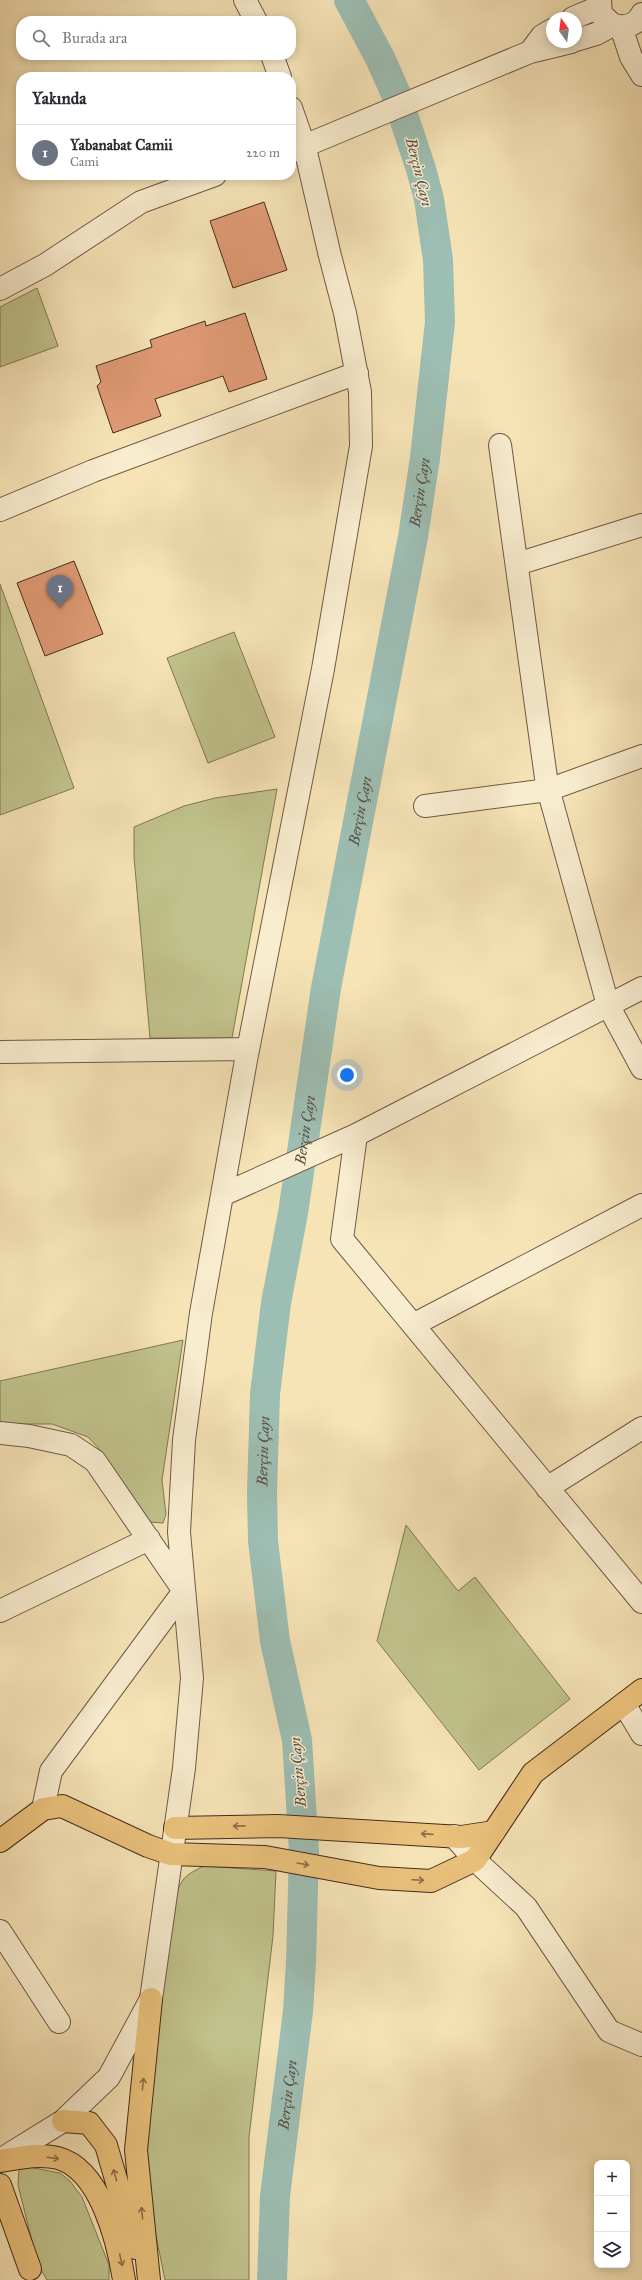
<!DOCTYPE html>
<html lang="tr">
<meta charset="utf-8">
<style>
body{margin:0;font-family:"IM FELL Great Primer",serif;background:#f7f7f7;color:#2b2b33}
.controls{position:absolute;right:12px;bottom:12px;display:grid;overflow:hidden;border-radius:8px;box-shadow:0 2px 10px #0003}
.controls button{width:36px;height:36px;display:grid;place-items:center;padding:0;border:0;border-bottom:1px solid #e1e1e2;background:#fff;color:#2b2b33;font:20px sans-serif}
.compass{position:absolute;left:546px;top:12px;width:36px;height:36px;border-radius:50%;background:#fff;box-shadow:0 2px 10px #0003;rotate:346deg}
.you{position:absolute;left:347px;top:1075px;width:14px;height:14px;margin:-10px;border:3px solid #fff;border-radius:50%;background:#1a73e8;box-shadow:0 0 0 6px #1a73e833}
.badge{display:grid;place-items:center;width:26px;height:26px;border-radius:50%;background:#8f2418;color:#fff;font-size:13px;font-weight:700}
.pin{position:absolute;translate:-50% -33px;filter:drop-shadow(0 1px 2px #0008)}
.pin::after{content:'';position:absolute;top:21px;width:14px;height:12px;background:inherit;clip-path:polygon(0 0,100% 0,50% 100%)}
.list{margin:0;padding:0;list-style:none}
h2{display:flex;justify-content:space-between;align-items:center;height:52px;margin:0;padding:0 16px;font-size:17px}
h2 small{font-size:13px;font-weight:400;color:#7c7c81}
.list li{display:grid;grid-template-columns:26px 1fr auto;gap:12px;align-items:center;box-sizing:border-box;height:56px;padding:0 16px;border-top:1px solid #e1e1e2}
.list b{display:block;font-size:15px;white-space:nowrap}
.list p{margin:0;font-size:13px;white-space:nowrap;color:#7c7c81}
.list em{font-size:13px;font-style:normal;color:#7c7c81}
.icon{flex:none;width:22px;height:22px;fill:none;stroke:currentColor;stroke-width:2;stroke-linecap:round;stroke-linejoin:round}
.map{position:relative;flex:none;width:642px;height:2280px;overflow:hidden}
.search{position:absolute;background:#fff;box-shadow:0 2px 10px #0003;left:16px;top:16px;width:280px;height:44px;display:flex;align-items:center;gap:10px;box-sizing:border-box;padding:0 14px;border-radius:16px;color:#7c7c81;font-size:15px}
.panel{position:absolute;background:#fff;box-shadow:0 2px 10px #0003;left:16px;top:72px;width:280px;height:108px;border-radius:16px}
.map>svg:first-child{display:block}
</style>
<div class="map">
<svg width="642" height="2280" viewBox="0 0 642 2280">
<rect width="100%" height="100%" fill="#f6e4b7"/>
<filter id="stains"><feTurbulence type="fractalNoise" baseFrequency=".005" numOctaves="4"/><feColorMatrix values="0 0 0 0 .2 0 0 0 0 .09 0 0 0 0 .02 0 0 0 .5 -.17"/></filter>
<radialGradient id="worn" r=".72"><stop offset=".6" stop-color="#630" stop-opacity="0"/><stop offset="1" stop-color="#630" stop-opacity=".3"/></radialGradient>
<path fill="#c1c38c" stroke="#827754" d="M37,288L58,346L0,367V307Z
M0,584L74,788L0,815Z
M234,632L275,737L208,763L167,658Z
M277,789L232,1038H150L134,857V827L184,806L215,798Z
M183,1340L162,1480L166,1514L163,1523L149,1522L129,1503L104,1454L88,1437L52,1424H0V1381Z
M406,1525L458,1591L475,1577L570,1699L479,1770L377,1641Z
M204,1866L276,1871L273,1936L249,2137V2280H165L155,2231L145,2145L174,1901C181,1879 183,1876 204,1866Z
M24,2166L60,2173L70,2181L82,2197L109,2265V2280H47L38,2265L18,2185L19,2169Z"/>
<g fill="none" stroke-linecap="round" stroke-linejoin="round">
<path stroke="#9dbeb3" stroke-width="30" id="s1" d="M272,2280L275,2196L298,2011L301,1962L304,1851L297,1740L275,1641L263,1541L262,1492L265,1394L276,1303L293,1213L326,988L413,537L425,458L440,322L438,260L429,199L421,169L396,94L380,58L349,0"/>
</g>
<path fill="#e09b76" stroke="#442b1d" d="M264,202L287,270L233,288L210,221Z
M245,313L267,379L229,392L223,376L155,399L161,416L113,433L97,386L101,382L96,366L152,347L150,340L205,321L206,326Z
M74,561L103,634L45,656L17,583Z"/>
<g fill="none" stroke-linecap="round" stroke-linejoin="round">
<g stroke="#705944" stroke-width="24">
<path id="minor" d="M245,0L256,21
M600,0L601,14L613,25C625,28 636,26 642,14
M573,18L599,7
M621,27L631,57L642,75
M576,40L596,34L613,25
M530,52L542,36L552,30
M272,55L280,77
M292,151L530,52L571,42
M0,289L45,265L141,202L215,175
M500,445L547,785L608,1005L642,1068
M0,510L93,471L357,373
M517,564L642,525
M425,806L548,790L642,756
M0,1052L248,1049
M356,1135L342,1239L642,1602
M222,1195L356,1135L642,988
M413,1325L642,1205
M0,1433L29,1436L71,1445L95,1461L184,1591L51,1771L43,1809
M547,1488L642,1428
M0,1611L149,1539
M624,1704L642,1734
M454,1836L475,1860L526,1907L609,2031L642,2045
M0,1931L59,2022
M0,2160L63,2121L109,2077L151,1999L184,1768L192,1678L179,1532L184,1440L201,1313L246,1060L323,669L361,446L360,392L345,313L330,256L305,148L291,108"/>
</g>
<g stroke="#442b1d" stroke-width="24">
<path id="major" d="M175,1828L278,1826L461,1837L494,1832
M0,1841L43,1809L62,1806L148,1846L171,1854L265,1857L379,1878L431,1881L475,1860L533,1773L642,1690"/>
</g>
<g stroke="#442b1d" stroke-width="24">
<path id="highway" d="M63,2121L89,2123L106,2145L136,2248
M0,2161C18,2158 40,2153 58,2158C101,2170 118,2242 124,2280
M0,2185L30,2269
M149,2280L136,2150L151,1999"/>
</g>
<use href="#minor" stroke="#f9edd0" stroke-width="22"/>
<use href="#major" stroke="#ebc27c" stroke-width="22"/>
<use href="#highway" stroke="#ebc27c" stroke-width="22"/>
</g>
<defs><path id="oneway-shaft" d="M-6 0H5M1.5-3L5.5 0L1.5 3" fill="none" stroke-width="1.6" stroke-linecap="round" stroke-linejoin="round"/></defs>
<g stroke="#8f6f48">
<use href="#oneway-shaft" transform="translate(239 1826) rotate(179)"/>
<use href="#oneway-shaft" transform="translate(427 1834) rotate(-176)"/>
<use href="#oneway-shaft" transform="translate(303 1864) rotate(10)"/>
<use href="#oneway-shaft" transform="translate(418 1880) rotate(3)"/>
<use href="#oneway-shaft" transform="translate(143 2084) rotate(-84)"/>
<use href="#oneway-shaft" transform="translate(53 2158) rotate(7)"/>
<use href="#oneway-shaft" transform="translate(115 2175) rotate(-106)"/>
<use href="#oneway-shaft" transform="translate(142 2213) rotate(-96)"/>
<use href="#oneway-shaft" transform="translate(121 2260) rotate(77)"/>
</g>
<g text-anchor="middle" stroke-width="3" stroke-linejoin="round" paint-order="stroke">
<g font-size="15" font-style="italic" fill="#5a5042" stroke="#f9edd0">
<text transform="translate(419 172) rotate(76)" y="5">Berçin Çayı</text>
<text dy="5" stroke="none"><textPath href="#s1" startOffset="1806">Berçin Çayı</textPath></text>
<text dy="5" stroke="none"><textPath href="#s1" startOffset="1482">Berçin Çayı</textPath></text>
<text dy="5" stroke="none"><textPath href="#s1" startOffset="1158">Berçin Çayı</textPath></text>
<text dy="5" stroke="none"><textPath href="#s1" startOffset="834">Berçin Çayı</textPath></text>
<text transform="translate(298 1772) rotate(-95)" y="5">Berçin Çayı</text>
<text dy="5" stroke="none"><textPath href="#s1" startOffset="186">Berçin Çayı</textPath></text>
</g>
</g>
<rect width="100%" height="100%" filter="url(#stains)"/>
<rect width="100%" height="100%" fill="url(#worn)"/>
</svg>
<div class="controls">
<button>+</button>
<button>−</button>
<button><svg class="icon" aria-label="layers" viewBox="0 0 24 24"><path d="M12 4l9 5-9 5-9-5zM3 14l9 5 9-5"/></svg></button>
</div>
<svg class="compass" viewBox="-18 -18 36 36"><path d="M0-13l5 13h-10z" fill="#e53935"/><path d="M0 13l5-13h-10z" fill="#7c7c81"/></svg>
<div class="you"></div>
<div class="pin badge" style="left:60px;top:608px;background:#6b7280">1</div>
<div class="search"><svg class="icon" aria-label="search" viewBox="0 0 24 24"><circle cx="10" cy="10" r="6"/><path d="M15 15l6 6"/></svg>Burada ara</div>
<section class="panel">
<h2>Yakında<small></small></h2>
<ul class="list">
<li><span class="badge" style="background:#6b7280">1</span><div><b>Yabanabat Camii</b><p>Cami</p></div><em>220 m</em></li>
</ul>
</section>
</div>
